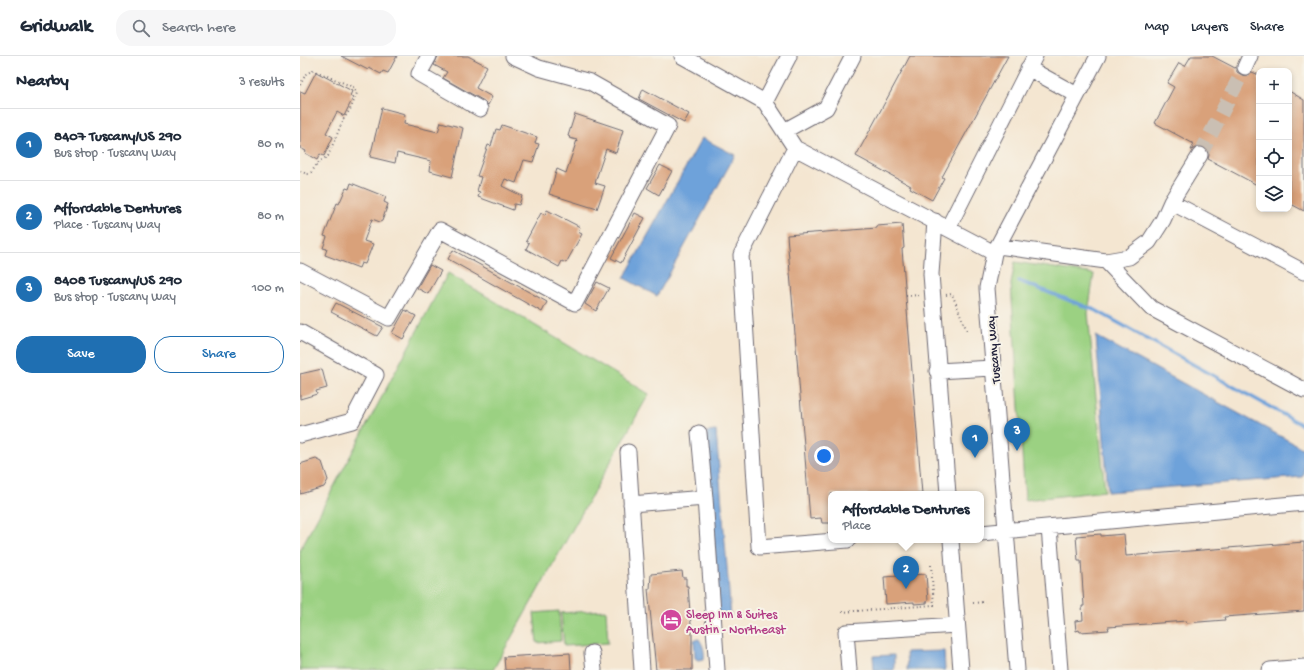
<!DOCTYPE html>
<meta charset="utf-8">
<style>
body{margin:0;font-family:"Gochi Hand",sans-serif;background:#f6f6f7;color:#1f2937}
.controls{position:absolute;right:12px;top:12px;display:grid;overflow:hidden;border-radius:8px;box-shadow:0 2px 6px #0003}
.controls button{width:36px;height:36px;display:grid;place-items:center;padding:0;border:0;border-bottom:1px solid #e0e1e3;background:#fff;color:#1f2937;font:20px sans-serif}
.you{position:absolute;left:524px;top:400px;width:14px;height:14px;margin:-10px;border:3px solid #fff;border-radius:50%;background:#1a73e8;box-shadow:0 0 0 6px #1a73e833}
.badge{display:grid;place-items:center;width:26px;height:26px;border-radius:50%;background:#1f6fb2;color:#fff;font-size:13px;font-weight:700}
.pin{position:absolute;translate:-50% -33px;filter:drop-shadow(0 1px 2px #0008)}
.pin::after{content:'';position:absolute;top:21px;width:14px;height:12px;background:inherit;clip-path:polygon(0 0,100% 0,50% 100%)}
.popup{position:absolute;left:528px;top:435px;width:156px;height:52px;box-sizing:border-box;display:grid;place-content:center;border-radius:8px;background:#fff;filter:drop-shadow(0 1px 3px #0005);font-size:13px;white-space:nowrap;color:#747a83}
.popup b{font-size:15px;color:#1f2937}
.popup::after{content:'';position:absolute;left:50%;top:100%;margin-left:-8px;border:8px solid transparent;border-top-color:#fff}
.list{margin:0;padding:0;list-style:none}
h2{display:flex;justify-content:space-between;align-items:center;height:52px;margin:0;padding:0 16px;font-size:17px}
h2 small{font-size:13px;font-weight:400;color:#747a83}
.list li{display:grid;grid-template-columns:26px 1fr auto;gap:12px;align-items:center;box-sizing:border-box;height:72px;padding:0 16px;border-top:1px solid #e0e1e3}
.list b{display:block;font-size:15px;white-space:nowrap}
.list p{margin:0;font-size:13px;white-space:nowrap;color:#747a83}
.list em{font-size:13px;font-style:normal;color:#747a83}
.actions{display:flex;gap:8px;padding:12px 16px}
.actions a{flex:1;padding:9px 0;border:1px solid #1f6fb2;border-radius:16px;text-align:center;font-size:14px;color:#1f6fb2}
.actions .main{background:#1f6fb2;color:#fff}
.icon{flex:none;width:22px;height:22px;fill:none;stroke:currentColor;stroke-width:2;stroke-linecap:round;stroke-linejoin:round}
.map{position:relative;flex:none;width:1004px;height:614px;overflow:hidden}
header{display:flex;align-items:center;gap:24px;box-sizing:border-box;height:56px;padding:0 20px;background:#fff;border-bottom:1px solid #e0e1e3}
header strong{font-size:19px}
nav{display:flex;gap:22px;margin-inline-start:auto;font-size:14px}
.search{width:280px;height:36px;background:#f6f6f7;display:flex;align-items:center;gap:10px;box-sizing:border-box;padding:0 14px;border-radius:16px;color:#747a83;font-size:15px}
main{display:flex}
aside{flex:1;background:#fff}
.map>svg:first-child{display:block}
</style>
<header>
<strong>Gridwalk</strong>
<div class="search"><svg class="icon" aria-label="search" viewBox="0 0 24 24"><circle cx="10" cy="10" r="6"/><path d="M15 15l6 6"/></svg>Search here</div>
<nav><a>Map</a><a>Layers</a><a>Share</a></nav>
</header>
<main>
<aside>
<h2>Nearby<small>3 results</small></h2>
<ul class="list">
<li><span class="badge">1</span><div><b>8407 Tuscany/US 290</b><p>Bus stop · Tuscany Way</p></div><em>80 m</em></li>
<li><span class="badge">2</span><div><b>Affordable Dentures</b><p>Place · Tuscany Way</p></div><em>80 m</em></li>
<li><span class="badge">3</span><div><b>8408 Tuscany/US 290</b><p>Bus stop · Tuscany Way</p></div><em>100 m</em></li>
</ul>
<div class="actions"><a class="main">Save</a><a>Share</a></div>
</aside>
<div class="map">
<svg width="1004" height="614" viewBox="0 0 1004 614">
<rect width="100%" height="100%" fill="#f7f3e8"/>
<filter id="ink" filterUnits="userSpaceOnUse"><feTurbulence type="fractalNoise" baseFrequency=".025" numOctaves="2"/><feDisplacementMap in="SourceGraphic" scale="8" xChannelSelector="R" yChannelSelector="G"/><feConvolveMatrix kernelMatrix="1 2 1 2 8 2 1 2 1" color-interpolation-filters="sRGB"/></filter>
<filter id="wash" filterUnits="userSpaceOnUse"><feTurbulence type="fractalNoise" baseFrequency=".012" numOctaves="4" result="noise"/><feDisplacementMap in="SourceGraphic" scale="16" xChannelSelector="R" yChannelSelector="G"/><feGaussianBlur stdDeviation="0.9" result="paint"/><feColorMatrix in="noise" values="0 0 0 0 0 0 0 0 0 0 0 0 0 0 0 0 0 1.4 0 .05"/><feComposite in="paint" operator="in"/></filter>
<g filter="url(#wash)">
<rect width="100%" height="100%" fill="#f4e6d1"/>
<path fill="#9bd182" stroke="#5e7a5e" d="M715,206L794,218L788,257L805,435L725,444L711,228Z
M148,217L349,338L193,614H0V494Z
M306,554L308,587L264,590L261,557Z
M259,555L261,585L237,587L234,557Z"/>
<path fill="#6ea2da" stroke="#48628a" d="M402,82L435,99L357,240L324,222Z
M796,280L1004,393V419L1002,421L808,436Z
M416,375L431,561H419L406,376Z
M399,583C403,589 405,595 404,603L398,604L395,602L394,584Z
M644,595L645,614H607L606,596Z
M594,599V614H574L573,600Z"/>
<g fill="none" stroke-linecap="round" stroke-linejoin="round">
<path stroke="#6ea2da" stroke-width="3.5" d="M719,225L797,255L1004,370"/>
</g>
<g id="blocks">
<path fill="#d9a17a" d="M41,0H97L88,17L83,15L81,18L69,12L68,14Z
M138,0H168L187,10L176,32L192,41L188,49L184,45L143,22L147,16L134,9Z
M610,0H708L642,121L644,122L632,144L610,132L611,130L556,100Z
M891,0H912L935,12L936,11L937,16L942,19L946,20L952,16L959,19V130L908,103L909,99L908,95L904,91L900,90L896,91L892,94H891L894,88L855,67L874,31L867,27L879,7L885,10Z
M16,16L52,35L50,40L53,42L44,60L37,56L26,77L33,81L24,100L20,98L17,104L5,97L6,95L0,92V35L5,37Z
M343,33L389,58L384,67L339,43Z
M989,35L1004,44V155L989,147Z
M82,52L105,58L104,68L138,76L141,66L163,72L152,121L130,115L131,105L97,97L95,107L70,101Z
M275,58L323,74L316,97L306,93L299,114L295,127L305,130L297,153L249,138L257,113L266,117L277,84L269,82L270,81L268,80Z
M202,69L237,81L235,87L239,88L233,106L224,104L216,127L205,123L202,130L222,140L219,149L214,148L213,154L178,141L180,136L177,135L181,121L177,120L188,89L191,90L196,73L200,74Z
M360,109L372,115L359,139L347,132Z
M51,127L86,141L84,146L88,148L82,165L80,166L72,163L64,185L73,188L65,208L61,207L59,212L25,199L27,193L23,192L27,181L24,180L37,147L39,148L46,132L49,133Z
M247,154L280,171L278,176L282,178L266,207L262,205L259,211L226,193L229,187L226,185L241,157L245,159Z
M335,157L345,162L321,207L311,202Z
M602,168L604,192L602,193L622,438H531V467H522L521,462L510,463L487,179L577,172V170Z
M153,194L247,246L242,256L148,203Z
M130,209L141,215L128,238L117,232Z
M297,226L309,232L296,255L285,248Z
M36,247L83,271L77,280L31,256Z
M105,254L116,260L103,283L92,277Z
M22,313L27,332L16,335L17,338L0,343V318Z
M16,403L22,406L28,424L24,431L0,438V408Z
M801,478V480L824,478L826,500L1004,486V555L924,561L925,564L886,567V565L808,571L809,574L780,576L779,574L776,575L775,565L783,564L782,550H784L781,505H778L776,480Z
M382,515L383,522H386V530H388L391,569H392V614H356L348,533H350L351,518Z
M626,518L628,545H627V547L614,548V546L586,548L584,521Z
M270,597L271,614H205L204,601Z"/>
</g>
</g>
<g filter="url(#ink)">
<use href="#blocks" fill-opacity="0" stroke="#6c6770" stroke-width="1"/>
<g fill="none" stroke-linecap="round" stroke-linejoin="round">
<path stroke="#cabfb3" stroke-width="15" stroke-dasharray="15 8" stroke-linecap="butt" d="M900,99L945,11"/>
<g stroke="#6c6770" stroke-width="17">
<path id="minor" d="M129,0L119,18L180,53
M382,0L465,46L495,92L694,197
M945,11L950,0
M728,12L777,39
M465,46L489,0
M484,75L526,52L553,0
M495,92L441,199L459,491L548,484
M871,146L1004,216
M635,165L631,218L648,438
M648,172L735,0
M698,190L806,205L829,201L849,186L863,164L871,146L900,99
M806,205L851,252L1004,334
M0,215L89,262L140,174L275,247L368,70L290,26L239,12L213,0
M0,276L76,319L52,365L0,379
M637,315L693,312
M399,377L405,442L417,614
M328,396L342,614
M331,448L405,442
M749,471L760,614
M681,477L1004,447
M651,484L661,614
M292,597L294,614
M549,614L546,576L657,569
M717,614L687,232L694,197L798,0
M970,614L1004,611"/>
</g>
<path stroke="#6c6770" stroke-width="2" stroke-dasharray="1 3" stroke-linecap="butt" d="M0,29L6,18L13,14L53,31L57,37L51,52L43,64L28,100L19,106L10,118H7L0,115
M646,239L652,238L667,275
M606,240L620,239
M631,509L634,549H637
M673,547L685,546
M542,556L634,549"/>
<use href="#minor" stroke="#fff" stroke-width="15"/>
</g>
</g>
<defs>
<g id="hotel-disc" transform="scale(1.15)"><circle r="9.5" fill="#d1479c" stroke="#f7f3e8"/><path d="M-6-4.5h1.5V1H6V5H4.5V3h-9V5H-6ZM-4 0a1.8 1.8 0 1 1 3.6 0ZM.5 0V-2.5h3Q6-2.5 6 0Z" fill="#fff"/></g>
</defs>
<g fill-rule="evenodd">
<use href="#hotel-disc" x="371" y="564"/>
</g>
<g text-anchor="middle" stroke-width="4" stroke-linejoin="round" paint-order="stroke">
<g font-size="13" fill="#22223b" stroke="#f7f3e8">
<text transform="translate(692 294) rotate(-95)" y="5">Tuscany Way</text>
</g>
<g font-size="13" fill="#b23c85" stroke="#f7f3e8" text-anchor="start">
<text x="386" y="562">Sleep Inn &amp; Suites<tspan x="386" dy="15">Austin - Northeast</tspan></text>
</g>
</g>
</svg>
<div class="controls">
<button>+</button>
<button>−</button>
<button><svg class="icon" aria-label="locate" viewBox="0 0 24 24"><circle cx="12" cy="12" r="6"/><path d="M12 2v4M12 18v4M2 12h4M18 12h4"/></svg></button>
<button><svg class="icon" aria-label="layers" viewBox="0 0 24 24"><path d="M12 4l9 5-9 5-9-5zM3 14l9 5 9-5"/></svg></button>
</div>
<div class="you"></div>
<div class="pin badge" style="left:675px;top:402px">1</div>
<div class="pin badge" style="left:606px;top:533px">2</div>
<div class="popup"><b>Affordable Dentures</b>Place</div>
<div class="pin badge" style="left:717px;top:395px">3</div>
</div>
</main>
